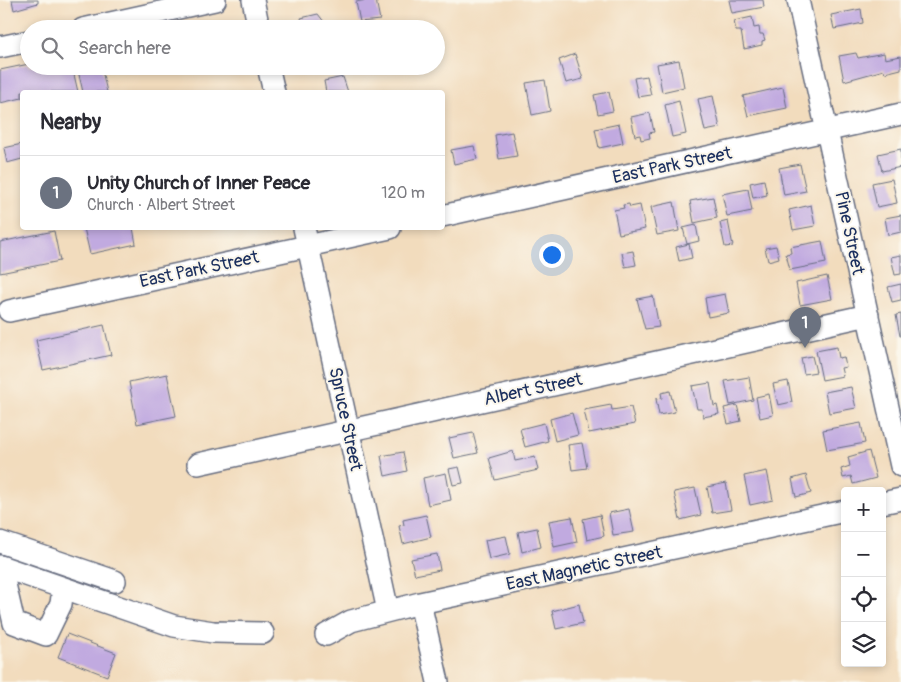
<!DOCTYPE html>
<meta charset="utf-8">
<style>
body{margin:0;font-family:Pangolin,sans-serif;background:#f7f7f7;color:#2b2b33}
.controls{position:absolute;right:15px;bottom:15px;display:grid;overflow:hidden;border-radius:5px;box-shadow:0 2px 8px #0003}
.controls button{width:45px;height:45px;display:grid;place-items:center;padding:0;border:0;border-bottom:1px solid #e1e1e2;background:#fff;color:#2b2b33;font:25px sans-serif}
.you{position:absolute;left:551px;top:254px;width:18px;height:18px;margin:-12px;border:4px solid #fff;border-radius:50%;background:#1a73e8;box-shadow:0 0 0 8px #1a73e833}
.badge{display:grid;place-items:center;width:32px;height:32px;border-radius:50%;background:#111827;color:#fff;font-size:16px;font-weight:700}
.pin{position:absolute;translate:-50% -41px;filter:drop-shadow(0 1px 2px #0008)}
.pin::after{content:'';position:absolute;top:26px;width:18px;height:15px;background:inherit;clip-path:polygon(0 0,100% 0,50% 100%)}
.list{margin:0;padding:0;list-style:none}
h2{display:flex;justify-content:space-between;align-items:center;height:65px;margin:0;padding:0 20px;font-size:21px}
h2 small{font-size:16px;font-weight:400;color:#7c7c81}
.list li{display:grid;grid-template-columns:32px 1fr auto;gap:15px;align-items:center;box-sizing:border-box;height:75px;padding:0 20px;border-top:1px solid #e1e1e2}
.list b{display:block;font-size:19px;white-space:nowrap}
.list p{margin:0;font-size:16px;white-space:nowrap;color:#7c7c81}
.list em{font-size:16px;font-style:normal;color:#7c7c81}
.icon{flex:none;width:28px;height:28px;fill:none;stroke:currentColor;stroke-width:2;stroke-linecap:round;stroke-linejoin:round}
.map{position:relative;flex:none;width:901px;height:682px;overflow:hidden}
.search{position:absolute;background:#fff;box-shadow:0 2px 8px #0003;left:20px;top:20px;width:425px;height:55px;display:flex;align-items:center;gap:12px;box-sizing:border-box;padding:0 18px;border-radius:28px;color:#7c7c81;font-size:19px}
.panel{position:absolute;background:#fff;box-shadow:0 2px 8px #0003;left:20px;top:90px;width:425px;height:140px;border-radius:5px}
.map>svg:first-child{display:block}
</style>
<div class="map">
<svg width="901" height="682" viewBox="0 0 901 682">
<rect width="100%" height="100%" fill="#fbf7ec"/>
<filter id="ink" filterUnits="userSpaceOnUse"><feTurbulence type="fractalNoise" baseFrequency=".02" numOctaves="2"/><feDisplacementMap in="SourceGraphic" scale="10" xChannelSelector="R" yChannelSelector="G"/><feConvolveMatrix kernelMatrix="1 2 1 2 8 2 1 2 1" color-interpolation-filters="sRGB"/></filter>
<filter id="wash" filterUnits="userSpaceOnUse"><feTurbulence type="fractalNoise" baseFrequency=".0096" numOctaves="4" result="noise"/><feDisplacementMap in="SourceGraphic" scale="20" xChannelSelector="R" yChannelSelector="G"/><feGaussianBlur stdDeviation="1.12" result="paint"/><feColorMatrix in="noise" values="0 0 0 0 0 0 0 0 0 0 0 0 0 0 0 0 0 1.4 0 .05"/><feComposite in="paint" operator="in"/></filter>
<g filter="url(#wash)">
<rect width="100%" height="100%" fill="#f2dcbd"/>
<g id="blocks">
<path fill="#c1aae0" d="M12,0H38V3L14,10Z
M366,0H376L380,20L360,22L356,2Z
M729,0H763L764,7L732,13Z
M861,9L863,23L834,29L831,15Z
M318,14L325,23L304,29L301,18Z
M752,17L754,28L759,27L760,34H763L765,40L762,41V45L744,49L741,31H736L734,21Z
M856,53L858,58L884,53L885,59L901,56V69L885,73L884,70L844,81L839,56Z
M575,54L583,79L566,83L559,60Z
M679,60L684,87L662,92L657,64Z
M29,64V66H72L78,92H22V98L0,103V70Z
M77,66H101L107,92H83Z
M647,76L651,95L638,97L634,78Z
M343,77L348,92H326L324,81Z
M545,80L550,111L532,115L526,83Z
M783,87L787,108L748,116L743,96Z
M609,92L613,111L598,114L594,95Z
M713,96L720,128L705,131L698,99Z
M679,101L686,134L672,137L665,105Z
M650,113L654,132L649,133L650,138L641,140L640,135L635,136L631,117Z
M619,124L623,143L599,148L595,129Z
M512,132L517,156L499,159L495,135Z
M22,144V159L7,163L4,148Z
M474,146L477,159L454,164L451,150Z
M901,149V167L882,171L878,154Z
M800,164L806,191L784,195L779,168Z
M892,179L897,203L877,207L872,183Z
M764,180L767,195L753,198L750,183Z
M748,189L752,211L727,216L722,194Z
M713,197L717,218L694,223L690,201Z
M674,202L679,231L657,235L651,207Z
M629,204L630,207L640,205L645,229L619,234L614,210L624,208L623,205Z
M811,205L815,226L793,230L789,210Z
M901,215V232L888,235L885,218Z
M728,221L733,246L725,247L720,223Z
M696,225L699,241L687,244L683,228Z
M84,228H133L136,244L90,254Z
M54,231L60,261L0,273V242Z
M822,241L826,263L790,270L786,254L791,253L790,247Z
M689,244L692,258L679,261L676,247Z
M776,246L779,258L768,261L765,248Z
M633,251L636,265L625,267L622,253Z
M901,255V274L895,275L891,257Z
M827,276L832,299L800,305L796,283Z
M901,284V300L892,302L888,287Z
M725,294L729,313L708,317L705,298Z
M653,296L659,327L645,329L637,299Z
M901,314V336H900L896,315Z
M104,325L111,355L43,370L36,340Z
M837,347L839,358L844,357L846,367L841,368L843,376L822,380L816,351Z
M812,356L816,372L804,374L801,358Z
M167,374L176,416L137,424L129,382Z
M749,377L753,400L730,405L725,381Z
M788,381L792,402L778,405L773,384Z
M710,383L714,406L717,405L719,414L703,417L702,409H697L692,386Z
M851,387L856,408L829,413L825,392Z
M670,391L675,412L659,415L656,399L662,398L661,393Z
M769,394L773,415L760,418L756,397Z
M611,405L612,410L631,407L635,424L589,433L584,410Z
M737,405L741,421L728,424L724,408Z
M572,413L578,435L555,441L550,419Z
M544,423L548,441L525,447L520,429Z
M861,423L865,443L827,450L823,430Z
M473,433L478,453L454,458L449,438Z
M582,443L587,468L572,470L568,445Z
M513,451L515,461L535,457L538,470L495,480L489,458Z
M869,451L876,478L853,484L851,476L843,478L841,469L850,466L848,457Z
M403,452L407,471L385,476L381,456Z
M459,467L463,483L453,485L449,469Z
M767,471L773,500L750,505L744,476Z
M446,473L451,500L428,505L423,478Z
M806,475L811,493L796,497L792,479Z
M726,483L731,510L712,513L707,487Z
M695,488L701,515L680,520L674,492Z
M629,509L634,532L613,535L609,513Z
M426,515L431,537L403,544L399,526L404,525L403,520Z
M600,515L604,536L587,540L583,519Z
M572,517L577,542L554,547L549,521Z
M537,528L541,547L522,552L518,532Z
M506,536L510,554L489,559L485,540Z
M437,554L440,570L415,575L411,559Z
M579,604L583,623L556,629L552,611Z
M67,634L116,653L107,676L58,657Z"/>
</g>
</g>
<g filter="url(#ink)">
<use href="#blocks" fill-opacity="0" stroke="#666c7f" stroke-width="1"/>
<g fill="none" stroke-linecap="round" stroke-linejoin="round">
<g stroke="#666c7f" stroke-width="24">
<path id="minor" d="M253,0L259,29
M798,0L901,466
M83,29L215,0
M0,47L29,41
M268,66L274,92
M442,216L901,114
M304,228L388,611
M9,311L390,228
M198,464L868,315
M882,503L901,499
M0,542L115,581
M0,566L174,626L213,632L263,633
M1,567L14,623L46,635L61,604L63,588
M420,603L438,682
M326,635L351,621L420,603L845,511"/>
</g>
<use href="#minor" stroke="#fff" stroke-width="21"/>
</g>
</g>
<g text-anchor="middle" stroke-width="4" stroke-linejoin="round" paint-order="stroke">
<g font-size="18" fill="#1b2f5e" stroke="#fbf7ec">
<text transform="translate(672 165) rotate(-12)" y="6">East Park Street</text>
<text transform="translate(850 233) rotate(78)" y="6">Pine Street</text>
<text transform="translate(199 269) rotate(-12)" y="6">East Park Street</text>
<text transform="translate(533 389) rotate(-12)" y="6">Albert Street</text>
<text transform="translate(346 419) rotate(78)" y="6">Spruce Street</text>
<text transform="translate(584 568) rotate(-12)" y="6">East Magnetic Street</text>
</g>
</g>
</svg>
<div class="controls">
<button>+</button>
<button>−</button>
<button><svg class="icon" aria-label="locate" viewBox="0 0 24 24"><circle cx="12" cy="12" r="6"/><path d="M12 2v4M12 18v4M2 12h4M18 12h4"/></svg></button>
<button><svg class="icon" aria-label="layers" viewBox="0 0 24 24"><path d="M12 4l9 5-9 5-9-5zM3 14l9 5 9-5"/></svg></button>
</div>
<div class="you"></div>
<div class="pin badge" style="left:805px;top:348px;background:#6b7280">1</div>
<div class="search"><svg class="icon" aria-label="search" viewBox="0 0 24 24"><circle cx="10" cy="10" r="6"/><path d="M15 15l6 6"/></svg>Search here</div>
<section class="panel">
<h2>Nearby<small></small></h2>
<ul class="list">
<li><span class="badge" style="background:#6b7280">1</span><div><b>Unity Church of Inner Peace</b><p>Church · Albert Street</p></div><em>120 m</em></li>
</ul>
</section>
</div>
